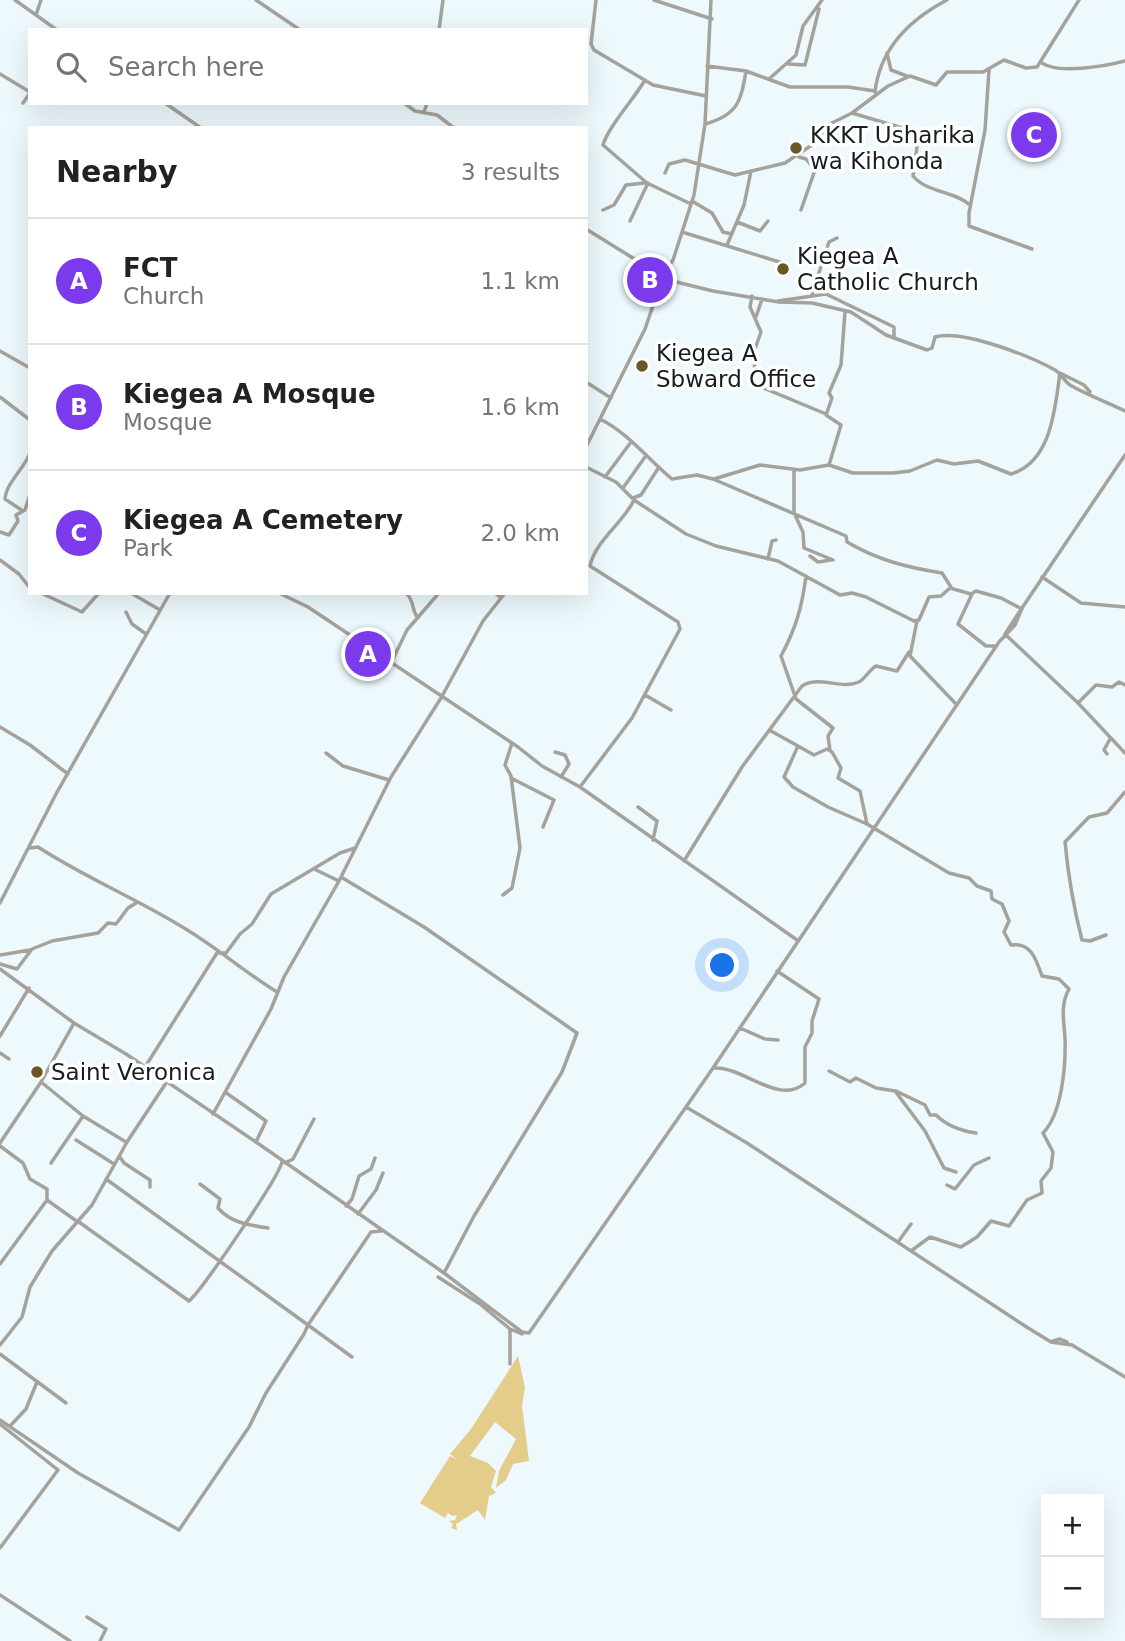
<!DOCTYPE html>
<meta charset="utf-8">
<style>
body{margin:0;font-family:"DejaVu Sans",sans-serif;background:#f6f6f6;color:#222}
.controls{position:absolute;right:21px;bottom:21px;display:grid;overflow:hidden;border-radius:0px;box-shadow:0 7px 28px #0002}
.controls button{width:63px;height:63px;display:grid;place-items:center;padding:0;border:0;border-bottom:2px solid #e0e0e0;background:#fff;color:#222;font:35px sans-serif}
.you{position:absolute;left:723px;top:966px;width:24px;height:24px;margin:-18px;border:5px solid #fff;border-radius:50%;background:#1a73e8;box-shadow:0 0 0 10px #1a73e833}
.badge{display:grid;place-items:center;width:46px;height:46px;border-radius:50%;background:#7c3aed;color:#fff;font-size:23px;font-weight:700}
.pin{position:absolute;translate:-50% -50%;border:4px solid #fff;box-shadow:0 2px 7px #0006}
.list{margin:0;padding:0;list-style:none}
h2{display:flex;justify-content:space-between;align-items:center;height:91px;margin:0;padding:0 28px;font-size:30px}
h2 small{font-size:23px;font-weight:400;color:#767676}
.list li{display:grid;grid-template-columns:46px 1fr auto;gap:21px;align-items:center;box-sizing:border-box;height:126px;padding:0 28px;border-top:2px solid #e0e0e0}
.list b{display:block;font-size:26px;white-space:nowrap}
.list p{margin:0;font-size:23px;white-space:nowrap;color:#767676}
.list em{font-size:23px;font-style:normal;color:#767676}
.icon{flex:none;width:38px;height:38px;fill:none;stroke:currentColor;stroke-width:2;stroke-linecap:round;stroke-linejoin:round}
.map{position:relative;flex:none;width:1125px;height:1641px;overflow:hidden}
.search{position:absolute;background:#fff;box-shadow:0 7px 28px #0002;left:28px;top:28px;width:560px;height:77px;display:flex;align-items:center;gap:18px;box-sizing:border-box;padding:0 24px;border-radius:0px;color:#767676;font-size:26px}
.panel{position:absolute;background:#fff;box-shadow:0 7px 28px #0002;left:28px;top:126px;width:560px;height:469px;border-radius:0px}
.map>svg:first-child{display:block}
</style>
<div class="map">
<svg width="1125" height="1641" viewBox="0 0 1125 1641">
<rect width="100%" height="100%" fill="#edf9fd"/>
<path fill="#e4cc8a" d="M518,1356L525,1387L522,1406L529,1461L513,1464L506,1480L496,1488L499,1471L516,1439L495,1422L470,1456L488,1463L496,1471L491,1487L496,1493L489,1496L485,1520L478,1510L456,1524L457,1530L451,1528L453,1524L449,1521L455,1520L457,1515L452,1516L448,1513L445,1518L420,1503L450,1456L457,1460L450,1454L471,1429Z"/>
<g fill="none" stroke-linecap="round" stroke-linejoin="round">
<path stroke="#a5a29b" stroke-width="3.5" d="M15,0L57,30
M256,0L300,30
M596,0L591,44L594,50L653,85L706,96
M654,0L712,19
M36,15L41,0
M439,30L443,0
M887,53L891,70L907,76
M1041,62C1056,75 1106,66 1125,61
M788,64L805,65L819,9
M707,66L746,71L790,87H848L875,91
M989,70L985,130L969,213V226L1032,249
M0,74L30,92
M769,79L796,55L803,26L822,0
M645,80C634,99 608,127 603,145L647,183L691,204
M875,92C880,48 909,20 947,0
M23,103L30,93
M165,103L201,128
M404,103L415,111L437,115L454,128
M424,112L427,103
M852,113L919,133L913,176C927,193 955,191 970,205
M705,124C738,115 741,101 746,71
M799,157L806,159L815,170L801,210
M665,173L669,164L685,160L735,175L785,163L812,145L828,125L852,113L888,86L910,76L936,85L947,72H983L1004,60L1026,68L1037,67L1079,0
M692,201L712,213L723,232L732,234
M603,210L614,205L626,185L645,183
M630,221L648,183
M737,222L760,231L768,221
M586,229L641,263L656,277L713,291L779,302L812,303L851,312L886,335L927,350L932,348L935,337C962,329 1030,356 1055,370C1062,374 1064,381 1070,385C1087,395 1107,402 1125,411
M682,232L786,264
M727,245L744,205L751,171
M812,294L829,242L837,238
M752,296L750,307L761,332L755,349L754,384L826,414
M778,301L826,294L894,327V338
M756,317L762,299
M0,351L30,368
M586,382L611,398
M0,397L30,420
M600,419C628,433 648,459 672,479L697,475L713,479L846,536L847,542C878,560 905,567 942,573L951,587
M586,447L645,329L662,279L673,260L694,195L705,124L711,0
M829,465L853,473H893L910,471L937,460L954,464L978,461L1011,474C1052,462 1055,407 1060,373L1084,385L1090,392
M586,467L616,482L634,500L686,534L716,546L778,561L840,595L852,593L866,597L914,621L919,620L929,597L941,596L950,588L971,594L976,591L1001,598L1022,609
M794,469V513L803,532L804,548L833,560
M605,477L631,442
M714,479L760,465L800,470L829,465L841,425L826,415L832,398L829,393L841,365L845,312
M623,488L645,457
M633,498L641,495L659,467
M23,511L5,499C6,483 24,469 30,453
M0,532L9,535L18,521L16,515L25,510L30,494
M810,556L818,562L831,560
M768,559L772,541L776,540
M0,560L19,574L30,588
M806,576C802,607 796,628 781,656L796,699L833,728L828,736L830,750
M1042,577L1081,603L1125,607
M41,593L82,612L99,593
M131,593L160,610
M279,593L308,607L518,747L542,766L580,787L797,940
M406,593C415,601 411,610 418,618
M495,593L501,598
M972,594L958,624L986,646H996
M126,612L132,624L146,634
M917,621L910,656L957,705
M1005,634L1020,611
M1006,635L1078,703L1125,753
M391,663L407,630L439,593
M645,695L671,710
M1078,703L1096,685L1112,687L1119,682L1125,685
M0,727L30,745L68,774
M771,731L798,746L784,777L793,787L828,807L867,824L949,873L969,878L977,886L991,891L992,899L1002,904L1009,921L1004,932L1011,945C1031,942 1036,959 1042,976L1059,979L1069,989C1060,1005 1064,1021 1065,1038C1066,1065 1062,1114 1043,1133L1053,1152L1051,1168L1041,1181L1042,1193L1027,1200L1009,1226L991,1221L977,1237L961,1247L930,1237L911,1251
M798,746L814,755L827,749L832,752L841,768L838,778L860,791L867,824
M555,752L565,755L569,764L561,777
M326,753L343,766L389,780
M1107,754L1104,750L1110,739
M511,778L554,800L543,827
M580,787L632,718L680,629L678,622L590,566C595,541 624,522 634,500
M638,807L657,821L653,840
M30,848L38,847C84,877 133,897 179,925C214,945 243,971 277,992
M684,861L742,767L802,686C820,675 840,690 859,682C866,678 869,670 876,666L897,671L909,652
M316,870L339,881
M341,877L424,927L577,1033L562,1072L474,1216L444,1273
M503,895L512,888L520,848L511,776L505,765L512,743
M0,903L56,794L170,593
M1106,935L1090,941L1082,940C1074,909 1068,874 1065,842L1089,817L1107,813L1125,792
M0,955L30,950
M0,964L17,969L32,949L52,941L98,933L108,923L116,924L128,908L136,903
M0,969L74,1023L126,1054L256,1142L444,1273L522,1332L529,1333L713,1068L999,642L1015,625L1022,608L1125,455
M740,1028L765,1039L778,1040
M0,1036L29,988
M0,1053L9,1059
M145,1067L217,953H226L240,934L252,924L271,894L340,853L355,848
M715,1068C744,1067 779,1106 805,1083V1047L812,1033V1021L819,999L777,971
M829,1071L850,1082L856,1078L876,1088L895,1091L925,1131L944,1168L956,1172
M41,1082L83,1116L51,1163
M896,1091L925,1105L930,1115H936C946,1125 962,1131 976,1133
M225,1092L266,1121L256,1142
M686,1107L747,1143L1025,1326L1051,1342L1072,1345L1125,1377
M213,1114L271,1009L284,977L339,881L391,777L441,698L483,621L505,593
M83,1116L126,1142
M76,1140L114,1164
M0,1143L41,1082L74,1023
M0,1146L23,1163L30,1179L47,1189V1200
M120,1157L124,1163L150,1180V1187
M285,1163L293,1159L314,1119
M200,1184L220,1199L218,1208C231,1223 249,1225 268,1228
M947,1185L955,1189L974,1165L989,1158
M346,1206L352,1199L359,1176L371,1169L375,1158
M358,1214L376,1190L383,1173
M79,1222L189,1301C202,1290 282,1173 282,1161
M898,1242L911,1224
M0,1264L47,1200L75,1220
M438,1277L480,1304L510,1329L522,1334
M1053,1341L1060,1339L1067,1342
M0,1345L22,1317L30,1287L52,1251L92,1205L127,1142L166,1083
M0,1354L66,1403
M352,1357L308,1325L371,1232L381,1231
M510,1364V1329
M0,1420L78,1473L179,1530L249,1427L266,1393L304,1334L308,1325L106,1179
M0,1424L58,1470L0,1548
M11,1425L26,1409L37,1382
M0,1595L70,1641
M87,1617L106,1629L100,1641"/>
</g>
<g fill="#695725" stroke="#fff" stroke-width="2.5">
<circle cx="796" cy="148" r="7"/>
<circle cx="783" cy="269" r="7"/>
<circle cx="642" cy="366" r="7"/>
<circle cx="37" cy="1072" r="7"/>
</g>
<g text-anchor="middle" stroke-width="7" stroke-linejoin="round" paint-order="stroke">
<g font-size="23" fill="#161d20" stroke="#fff" text-anchor="start">
<text x="810" y="143">KKKT Usharika<tspan x="810" dy="26">wa Kihonda</tspan></text>
<text x="797" y="264">Kiegea A<tspan x="797" dy="26">Catholic Church</tspan></text>
<text x="656" y="361">Kiegea A<tspan x="656" dy="26">Sbward Office</tspan></text>
<text x="51" y="1080">Saint Veronica</text>
</g>
</g>
</svg>
<div class="controls">
<button>+</button>
<button>−</button>
</div>
<div class="you"></div>
<div class="pin badge" style="left:368px;top:654px">A</div>
<div class="pin badge" style="left:650px;top:280px">B</div>
<div class="pin badge" style="left:1034px;top:135px">C</div>
<div class="search"><svg class="icon" aria-label="search" viewBox="0 0 24 24"><circle cx="10" cy="10" r="6"/><path d="M15 15l6 6"/></svg>Search here</div>
<section class="panel">
<h2>Nearby<small>3 results</small></h2>
<ul class="list">
<li><span class="badge">A</span><div><b>FCT</b><p>Church</p></div><em>1.1 km</em></li>
<li><span class="badge">B</span><div><b>Kiegea A Mosque</b><p>Mosque</p></div><em>1.6 km</em></li>
<li><span class="badge">C</span><div><b>Kiegea A Cemetery</b><p>Park</p></div><em>2.0 km</em></li>
</ul>
</section>
</div>
